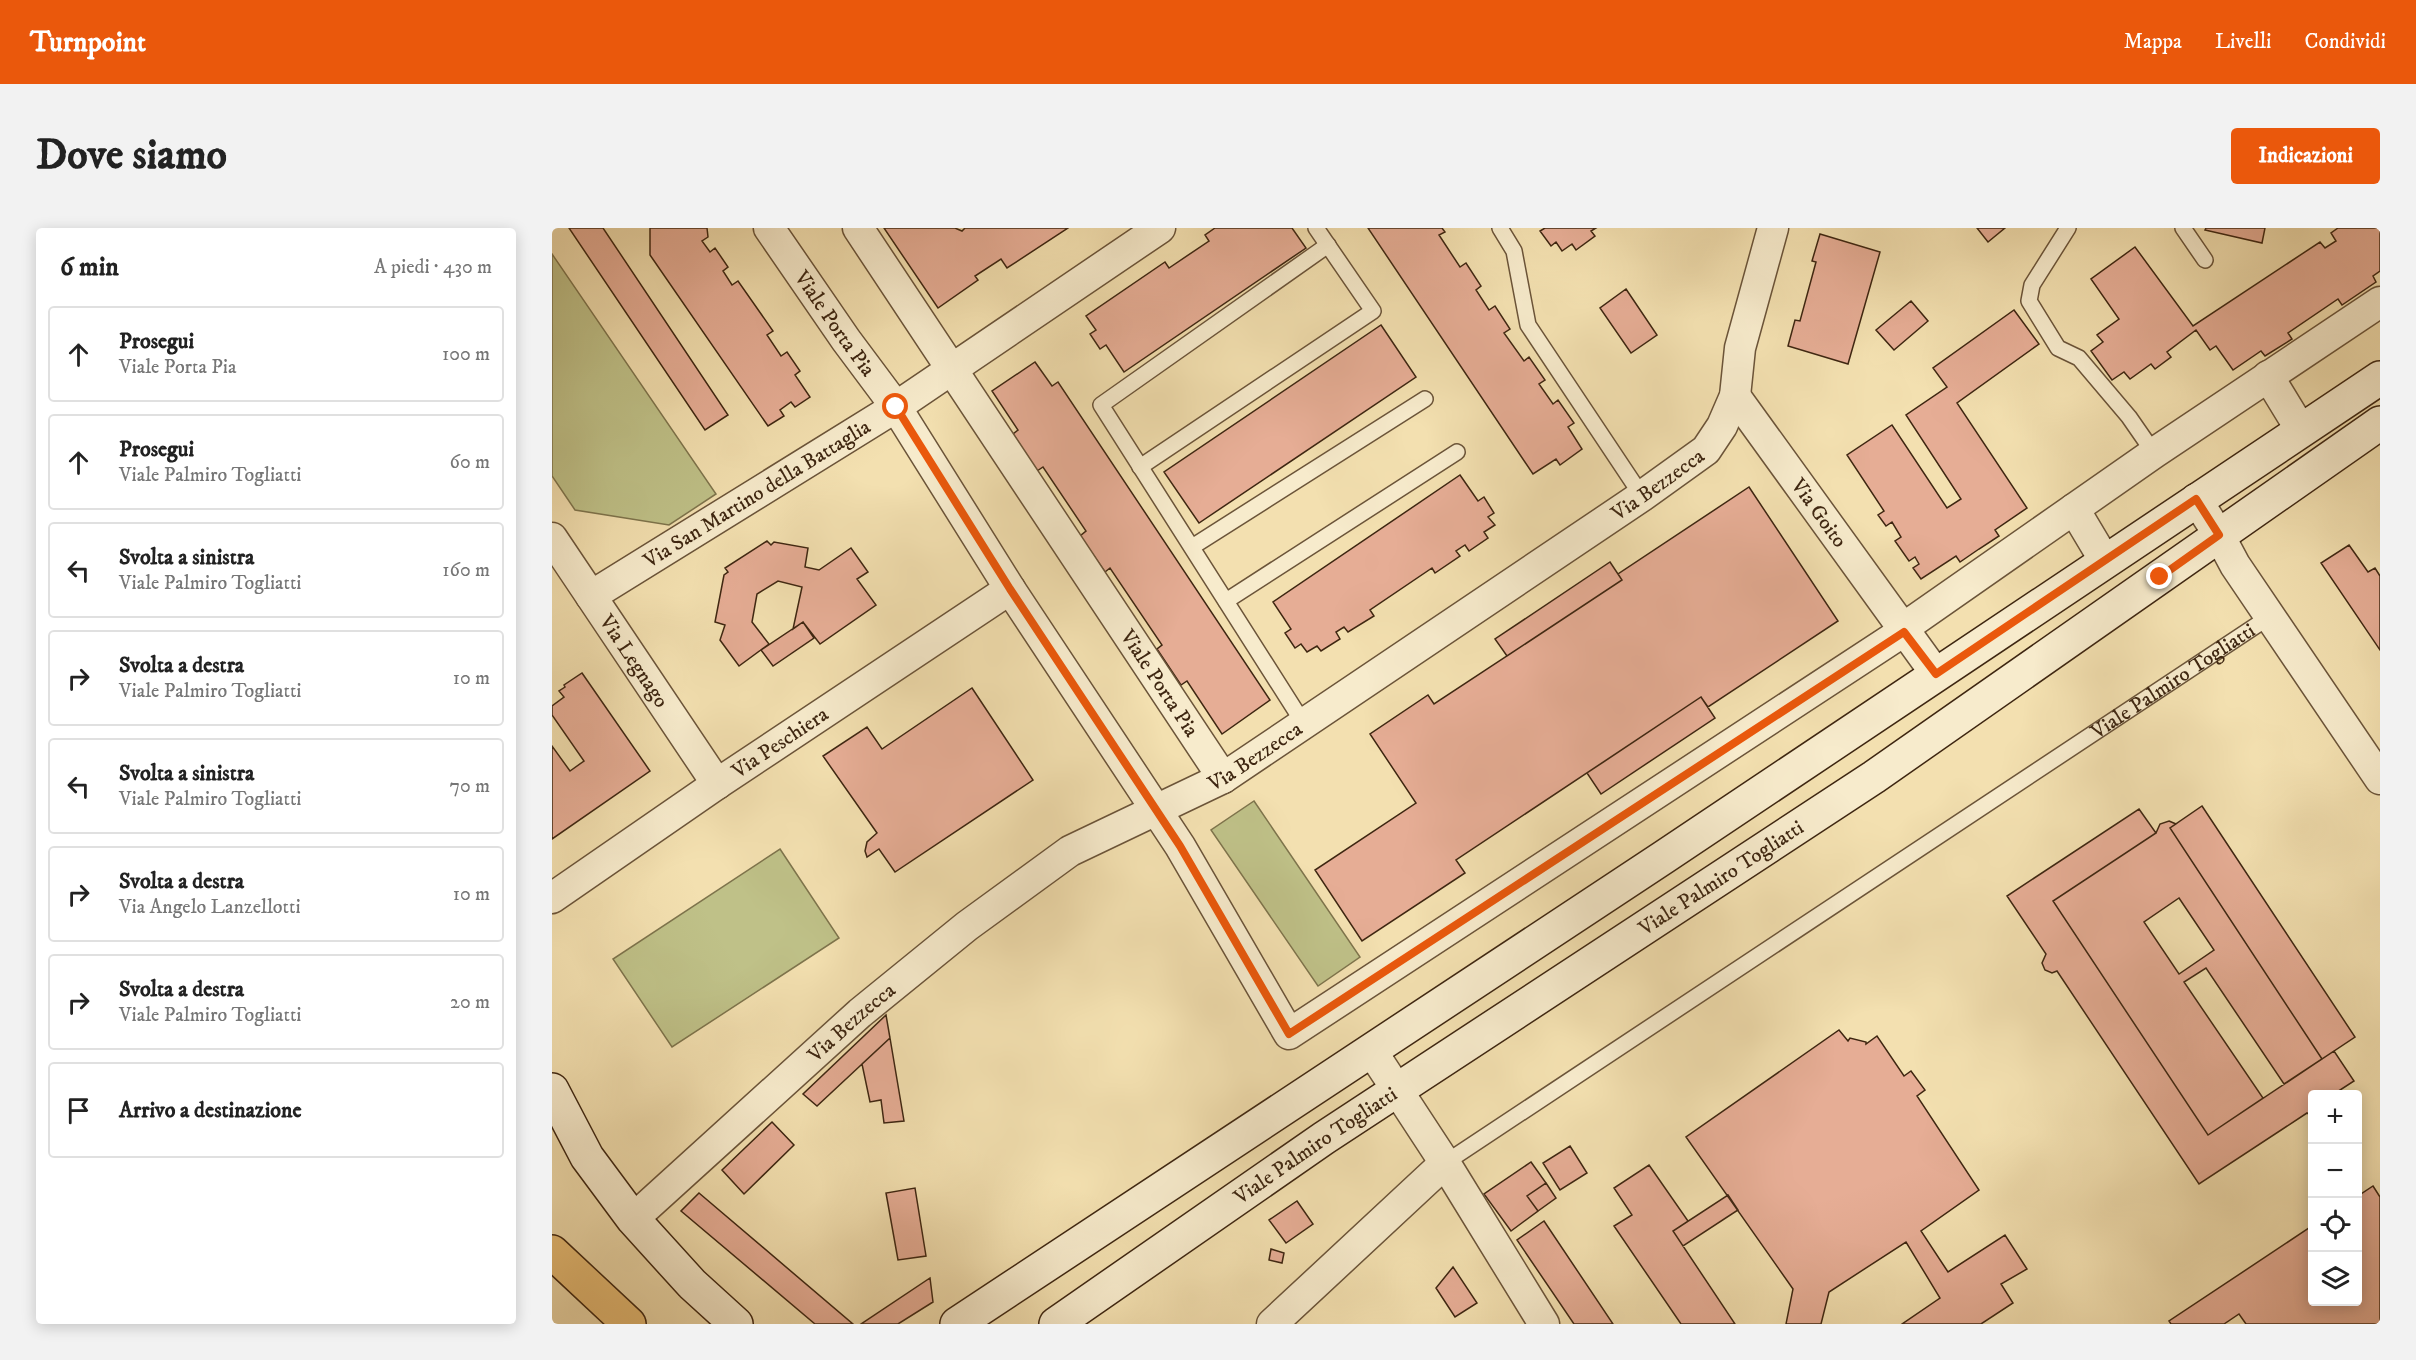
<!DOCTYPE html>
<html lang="it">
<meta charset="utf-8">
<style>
body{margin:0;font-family:"IM FELL DW Pica",serif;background:#f2f2f2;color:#222}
.controls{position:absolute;right:18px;bottom:18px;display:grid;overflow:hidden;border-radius:6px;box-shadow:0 3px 15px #0003}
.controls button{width:54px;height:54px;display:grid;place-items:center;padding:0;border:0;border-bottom:2px solid #e0e0e0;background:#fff;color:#222;font:30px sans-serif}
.stop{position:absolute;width:18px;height:18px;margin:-14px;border:4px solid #ea580c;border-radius:50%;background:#fff}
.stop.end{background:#ea580c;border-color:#fff;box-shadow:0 2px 6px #0008}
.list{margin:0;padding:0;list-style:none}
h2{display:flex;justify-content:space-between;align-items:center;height:78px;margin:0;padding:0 24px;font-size:26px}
h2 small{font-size:20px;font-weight:400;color:#767676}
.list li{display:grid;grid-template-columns:39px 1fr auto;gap:18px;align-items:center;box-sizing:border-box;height:96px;margin:0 12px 12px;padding:0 12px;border:2px solid #e0e0e0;border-radius:6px}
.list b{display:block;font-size:22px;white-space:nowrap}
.list p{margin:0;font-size:20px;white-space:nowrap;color:#767676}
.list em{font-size:20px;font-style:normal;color:#767676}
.icon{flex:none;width:33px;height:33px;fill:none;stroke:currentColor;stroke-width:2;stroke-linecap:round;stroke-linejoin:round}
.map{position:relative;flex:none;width:1828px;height:1096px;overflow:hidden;border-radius:6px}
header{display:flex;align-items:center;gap:36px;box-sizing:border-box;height:84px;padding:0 30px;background:#ea580c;color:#fff}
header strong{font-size:28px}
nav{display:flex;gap:33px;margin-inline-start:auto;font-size:21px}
.intro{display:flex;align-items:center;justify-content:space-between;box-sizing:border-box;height:144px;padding:0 36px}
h1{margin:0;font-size:42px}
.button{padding:15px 27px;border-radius:6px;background:#ea580c;color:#fff;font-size:21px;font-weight:700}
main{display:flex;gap:36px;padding:0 36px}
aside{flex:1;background:#fff;border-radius:6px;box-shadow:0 3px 15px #0003}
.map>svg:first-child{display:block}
</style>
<header>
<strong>Turnpoint</strong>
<nav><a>Mappa</a><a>Livelli</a><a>Condividi</a></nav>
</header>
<div class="intro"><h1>Dove siamo</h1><a class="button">Indicazioni</a></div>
<main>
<aside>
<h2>6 min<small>A piedi · 430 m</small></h2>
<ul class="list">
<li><svg class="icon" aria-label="ahead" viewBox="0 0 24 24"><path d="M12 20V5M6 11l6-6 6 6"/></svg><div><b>Prosegui</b><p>Viale Porta Pia</p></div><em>100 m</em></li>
<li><svg class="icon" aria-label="ahead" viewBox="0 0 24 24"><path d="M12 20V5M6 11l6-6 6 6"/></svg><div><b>Prosegui</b><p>Viale Palmiro Togliatti</p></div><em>60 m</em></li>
<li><svg class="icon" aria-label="left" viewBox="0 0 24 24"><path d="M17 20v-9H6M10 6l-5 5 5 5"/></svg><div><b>Svolta a sinistra</b><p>Viale Palmiro Togliatti</p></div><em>160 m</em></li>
<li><svg class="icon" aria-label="right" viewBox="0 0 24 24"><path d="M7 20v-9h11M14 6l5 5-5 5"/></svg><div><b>Svolta a destra</b><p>Viale Palmiro Togliatti</p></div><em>10 m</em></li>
<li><svg class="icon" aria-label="left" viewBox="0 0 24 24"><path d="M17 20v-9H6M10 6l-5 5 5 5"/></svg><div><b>Svolta a sinistra</b><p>Viale Palmiro Togliatti</p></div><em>70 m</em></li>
<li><svg class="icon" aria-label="right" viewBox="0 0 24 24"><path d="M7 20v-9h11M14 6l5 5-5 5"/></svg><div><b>Svolta a destra</b><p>Via Angelo Lanzellotti</p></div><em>10 m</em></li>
<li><svg class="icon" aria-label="right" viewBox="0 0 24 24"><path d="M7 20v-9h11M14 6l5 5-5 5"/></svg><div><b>Svolta a destra</b><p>Viale Palmiro Togliatti</p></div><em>20 m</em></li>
<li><svg class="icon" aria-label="arrive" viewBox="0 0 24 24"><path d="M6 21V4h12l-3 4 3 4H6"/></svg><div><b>Arrivo a destinazione</b></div></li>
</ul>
</aside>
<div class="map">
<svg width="1828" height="1096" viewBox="0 0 1828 1096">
<rect width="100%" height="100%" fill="#f3e0b0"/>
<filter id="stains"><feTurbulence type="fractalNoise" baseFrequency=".00333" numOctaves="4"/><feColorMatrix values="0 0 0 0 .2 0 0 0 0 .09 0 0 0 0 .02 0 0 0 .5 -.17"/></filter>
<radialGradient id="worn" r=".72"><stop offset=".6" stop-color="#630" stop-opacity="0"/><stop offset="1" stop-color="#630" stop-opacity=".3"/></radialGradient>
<path fill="#bfc188" stroke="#7e744c" stroke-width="1.5" d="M0,26L164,266L117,297L23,282L0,248Z
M702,573L808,729L766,758L659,602Z
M228,621L287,710L120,819L61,731Z"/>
<path fill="#e6ad95" stroke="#3e2611" stroke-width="1.5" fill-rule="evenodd" d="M17,0H51L176,187L153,202Z
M98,0H155L156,9L150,13L158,24L163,20L176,39L171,43L180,57L186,53L221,103L215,107L229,128L235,124L248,143L243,147L258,169L243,179L239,174L228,182L232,188L216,198L98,27Z
M332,0H403L410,3L413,0H516L455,40L449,31L423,48L426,52L386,80Z
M663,0H740L754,20L572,144L554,117L548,121L538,106L544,102L534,88L613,34L617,40L657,13L653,7Z
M816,0H890L893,4L887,7L908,39L914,35L929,58L924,62L937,82L943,78L958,101L952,105L972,133L977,129L993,152L987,156L1001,176L1006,172L1022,195L1016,199L1030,221L1008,237L1004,231L981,246Z
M993,0H1044L1039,3L1043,8L1024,22L1020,16L1010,23L1004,14L999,18L988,3Z
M1425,0H1453L1436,14Z
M1654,0H1713L1710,15L1653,2Z
M1786,0H1828V43L1821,48L1824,54L1790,77L1786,71L1736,105L1740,111L1713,128L1709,123L1681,142L1664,118L1658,122L1644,102L1615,124L1619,129L1603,141L1599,136L1578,151L1572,144L1560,152L1539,123L1551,114L1545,107L1567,91L1539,51L1583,19L1641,98L1768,14L1773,20L1784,13L1779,5Z
M1268,6L1328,24L1296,136L1236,118L1243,92L1248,93L1264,34L1260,33Z
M1074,61L1105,107L1079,125L1048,80Z
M1359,73L1376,93L1342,122L1324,102Z
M1462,82L1487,116L1405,175L1475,280L1443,302L1447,308L1427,321L1408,334L1404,328L1369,351L1361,340L1367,336L1363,329L1357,333L1343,313L1349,309L1340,294L1334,298L1326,287L1332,283L1295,227L1340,197L1395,280L1409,271L1354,187L1395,159L1381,140Z
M829,97L864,149L647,295L612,244Z
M483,134L500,158L506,154L718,472L670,506L635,453L629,457L605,421L610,417L558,340L553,344L528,308L534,303L491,239L485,243L461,206L466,202L440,163Z
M908,247L926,273L932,269L942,285L936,289L943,297L932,304L936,310L917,323L913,317L904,323L908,328L883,345L880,340L818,382L822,388L796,404L792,399L784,404L788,411L769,423L765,418L755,424L749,416L743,420L733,405L739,401L721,374Z
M1197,259L1286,393L1156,479L1149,469L904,632L913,645L810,713L763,642L864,575L818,506L876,467L882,476L1070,352L1066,346Z
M215,313L219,317L222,314L256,320L253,339L267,342L299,320L316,344L305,351L324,377L268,416L251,394L241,401L250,359L226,353L205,366L200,394L217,416L187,438L168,412L173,397L163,394L172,347L176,344L173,340Z
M1797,317L1816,344L1823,340L1828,348V422L1769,335Z
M1058,334L1070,352L955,428L943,411Z
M251,394L262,410L221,438L209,422Z
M30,445L98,543L0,611V518L18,543L32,533L0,487V478L12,469L7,463L13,459L12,457Z
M420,460L481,552L343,644L327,621L315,629L313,623L315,614L325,605L271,528L315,499L330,521Z
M1149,469L1163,490L1049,566L1035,545Z
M1650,578L1803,809L1770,831L1618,600Z
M1587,581L1604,605L1501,673L1656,907L1782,823L1802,853L1782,866H1760V888L1755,885L1647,956L1505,743L1500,745L1493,742L1490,735L1494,726L1455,668Z
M1617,593L1624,596L1618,600L1770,831L1732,856L1654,740L1632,754L1711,870L1656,907L1501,673L1604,605L1608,596ZM1627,670L1662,722L1627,746L1592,694Z
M334,787L338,810L265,878L251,866Z
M1287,802L1296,813L1298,810L1314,814V816L1325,808L1352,848L1359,843L1373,862L1365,868L1427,962L1369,1003L1396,1044L1453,1007L1475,1041L1449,1056L1461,1075L1429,1096H1350L1388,1070L1354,1014L1277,1064L1269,1096H1234L1241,1061L1134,909Z
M338,810L352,893L332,895L329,872L318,874L310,836Z
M220,894L242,917L192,966L170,942Z
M1018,918L1035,945L1008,962L991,935Z
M979,934L994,955L975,968L986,983L959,1003L932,966Z
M1097,937L1136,993L1121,1003L1183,1096H1129L1062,998L1080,987L1062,960Z
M994,955L1004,970L986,983L975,968Z
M1821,958L1828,969V1096H1694L1687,1086L1672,1096H1619L1617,1093L1760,998V1074H1806V968Z
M363,960L374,1028L346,1032L334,965Z
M147,965L301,1096H263L129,983Z
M1176,967L1186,982L1131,1018L1121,1003Z
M745,973L761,996L734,1015L717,992Z
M992,993L1061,1096H1022L965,1012Z
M719,1021L732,1025L730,1035L717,1032Z
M901,1039L925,1075L903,1089L884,1060Z
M378,1050L381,1074L346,1096H309Z"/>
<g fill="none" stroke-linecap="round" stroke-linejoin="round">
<g stroke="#6b5439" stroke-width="18">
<g id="lane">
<path d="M948,0L962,23L976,97L1090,268"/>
<path d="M1516,0L1480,57L1477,73L1506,120L1527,130L1577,189L1602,225"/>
<path d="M1631,0L1653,32"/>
<path d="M588,239L821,83L764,0"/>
<path d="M640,319L873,171"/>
<path d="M674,373L905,224"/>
<path d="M752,496L549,177L776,17"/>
<path id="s1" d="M893,935L1717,389"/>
</g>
</g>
<g stroke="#6b5439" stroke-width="33">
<g id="street">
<path id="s2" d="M217,0L294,112L344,179L458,361L628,618L737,806L1352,403"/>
<path id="s3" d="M306,0L671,550"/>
<path d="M1716,148L1749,202"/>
<path id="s4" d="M1183,168L1384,446"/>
<path d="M1644,271L1667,307L1683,337L1828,551"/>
<path d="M1522,281L1553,333"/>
<path id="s5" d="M0,310L165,556"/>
<path id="s6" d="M39,368L344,179L608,0"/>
<path d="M1350,401L1602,225L1828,74"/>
<path id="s7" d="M0,670L165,556L458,361"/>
<path d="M819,822L893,935L992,1096"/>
<path id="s8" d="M81,991L308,785L415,698L518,623L671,550L1090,268L1154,222L1170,198L1183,168L1188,120L1221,0"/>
<path d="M720,1096L893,935"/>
</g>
</g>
<g stroke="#3e2611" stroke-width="36">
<g id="secondary">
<path d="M0,862L35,929L81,991L140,1056L184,1096"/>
<path d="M405,1096L1112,629L1828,150"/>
<path id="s9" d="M504,1096L772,910L1322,549L1828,195"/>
</g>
</g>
<g stroke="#3e2611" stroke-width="36">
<path id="highway" d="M0,1024L77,1096"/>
</g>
<use href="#lane" stroke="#f7ebcc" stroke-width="15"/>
<use href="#street" stroke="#f7ebcc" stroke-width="30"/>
<use href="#secondary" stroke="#f7ebcc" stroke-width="33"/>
<use href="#highway" stroke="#eac078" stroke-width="33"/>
</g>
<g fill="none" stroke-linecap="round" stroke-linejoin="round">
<path stroke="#ea580c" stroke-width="8" d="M344,179L458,361L628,618L737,806L1352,404L1384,446L1644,271L1667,307L1608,349"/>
</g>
<g text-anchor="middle" stroke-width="4.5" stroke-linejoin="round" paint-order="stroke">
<g font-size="21" fill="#3e2611" stroke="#f7ebcc">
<text dy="7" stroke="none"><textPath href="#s2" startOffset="116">Viale Porta Pia</textPath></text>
<text dy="7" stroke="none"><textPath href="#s8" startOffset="1266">Via Bezzecca</textPath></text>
<text dy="7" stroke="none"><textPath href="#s6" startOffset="195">Via San Martino della Battaglia</textPath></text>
<text dy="7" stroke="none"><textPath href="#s4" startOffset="144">Via Goito</textPath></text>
<text dy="7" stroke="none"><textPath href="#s5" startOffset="148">Via Legnago</textPath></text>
<text dy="7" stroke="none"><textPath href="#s1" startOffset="873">Viale Palmiro Togliatti</textPath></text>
<text dy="7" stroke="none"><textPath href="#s3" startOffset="546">Viale Porta Pia</textPath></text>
<text dy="7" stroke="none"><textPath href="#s7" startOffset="276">Via Peschiera</textPath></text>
<text dy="7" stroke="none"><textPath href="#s8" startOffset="780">Via Bezzecca</textPath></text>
<text dy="7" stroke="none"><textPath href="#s9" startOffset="801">Viale Palmiro Togliatti</textPath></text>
<text dy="7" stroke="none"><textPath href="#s8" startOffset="294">Via Bezzecca</textPath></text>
<text dy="7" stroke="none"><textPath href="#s9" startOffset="315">Viale Palmiro Togliatti</textPath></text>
</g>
</g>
<rect width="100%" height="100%" filter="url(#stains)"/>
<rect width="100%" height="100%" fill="url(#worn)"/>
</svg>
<div class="controls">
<button>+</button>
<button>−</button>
<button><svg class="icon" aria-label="locate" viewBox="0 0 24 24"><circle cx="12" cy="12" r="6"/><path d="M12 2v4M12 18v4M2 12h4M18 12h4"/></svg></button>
<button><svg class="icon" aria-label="layers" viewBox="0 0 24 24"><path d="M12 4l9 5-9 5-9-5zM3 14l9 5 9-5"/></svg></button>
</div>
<div class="stop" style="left:344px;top:179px"></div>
<div class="stop end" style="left:1608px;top:349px"></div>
</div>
</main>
